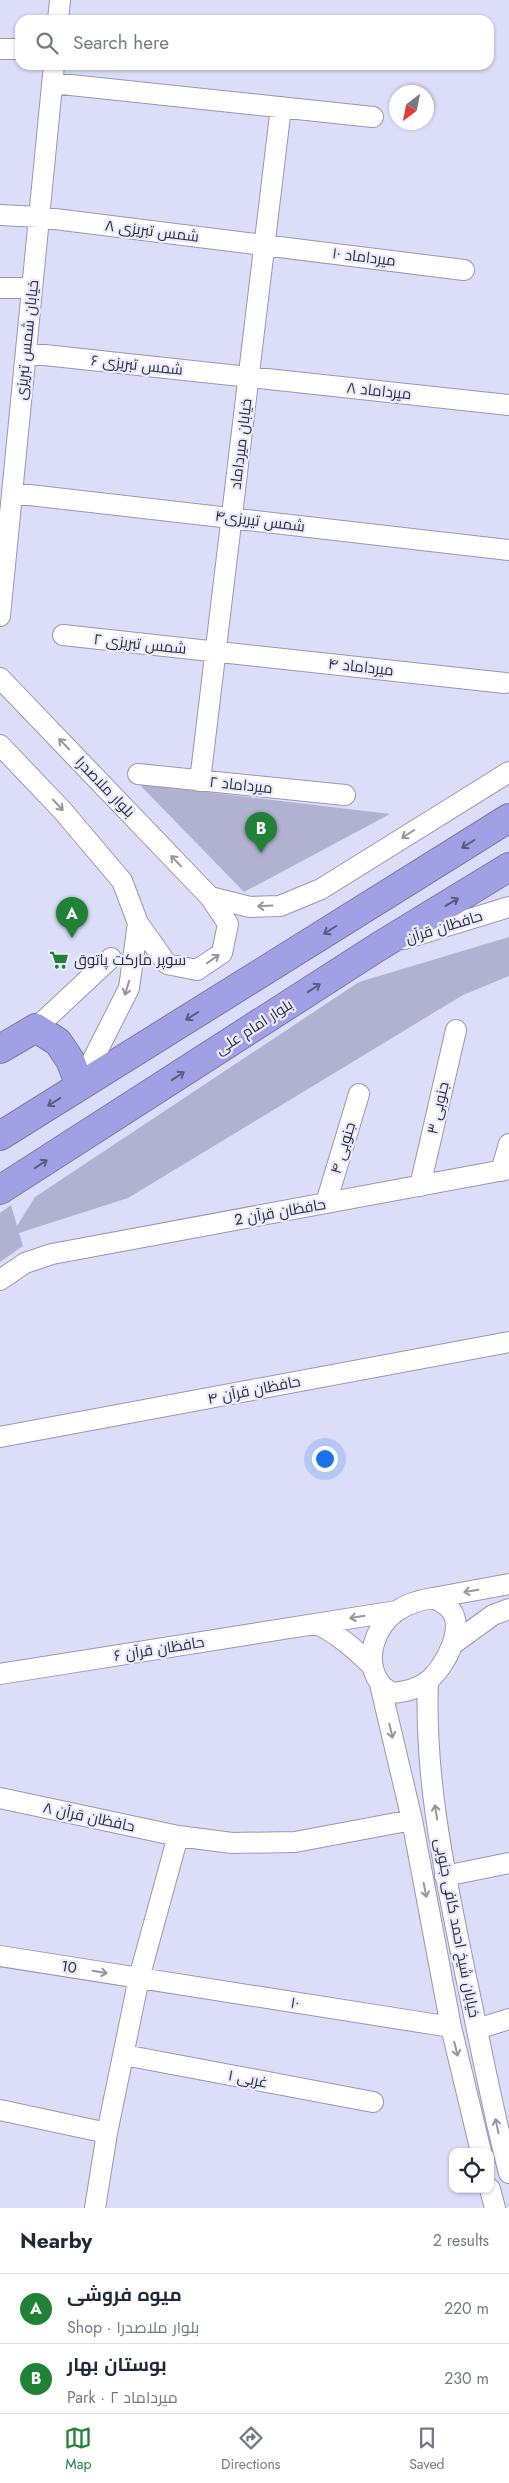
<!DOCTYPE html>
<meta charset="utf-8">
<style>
body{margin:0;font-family:Jost,Cairo,sans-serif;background:#f2f2f3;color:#1f2937}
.controls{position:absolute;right:15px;bottom:15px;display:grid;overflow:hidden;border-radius:10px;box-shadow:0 1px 4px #0004}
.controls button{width:45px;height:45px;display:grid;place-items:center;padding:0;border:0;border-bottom:1px solid #e0e1e3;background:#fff;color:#1f2937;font:25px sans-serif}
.compass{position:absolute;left:389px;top:85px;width:45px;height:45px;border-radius:50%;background:#fff;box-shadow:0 1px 4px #0004;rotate:212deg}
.you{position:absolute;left:324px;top:1458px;width:18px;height:18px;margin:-12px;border:4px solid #fff;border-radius:50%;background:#1a73e8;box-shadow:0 0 0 8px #1a73e833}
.badge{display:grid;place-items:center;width:32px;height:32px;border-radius:50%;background:#208235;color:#fff;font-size:16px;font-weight:700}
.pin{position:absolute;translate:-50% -41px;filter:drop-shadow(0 1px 2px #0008)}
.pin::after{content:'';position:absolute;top:26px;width:18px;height:15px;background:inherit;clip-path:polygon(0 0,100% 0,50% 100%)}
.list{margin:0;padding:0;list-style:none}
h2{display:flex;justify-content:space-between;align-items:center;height:65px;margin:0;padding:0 20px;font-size:21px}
h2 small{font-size:16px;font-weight:400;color:#747a83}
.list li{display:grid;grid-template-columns:32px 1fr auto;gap:15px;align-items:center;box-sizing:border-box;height:70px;padding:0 20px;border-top:1px solid #e0e1e3}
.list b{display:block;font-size:19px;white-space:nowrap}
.list p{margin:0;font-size:16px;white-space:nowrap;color:#747a83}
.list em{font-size:16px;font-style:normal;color:#747a83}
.icon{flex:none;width:28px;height:28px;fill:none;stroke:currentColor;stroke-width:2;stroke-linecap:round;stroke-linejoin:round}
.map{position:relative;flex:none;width:509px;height:2208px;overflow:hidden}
.search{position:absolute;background:#fff;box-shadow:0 1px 4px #0004;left:15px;right:15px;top:15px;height:55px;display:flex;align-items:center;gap:12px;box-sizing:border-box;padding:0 18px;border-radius:15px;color:#747a83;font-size:19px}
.sheet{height:205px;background:#fff}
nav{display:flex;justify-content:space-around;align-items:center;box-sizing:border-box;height:70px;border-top:1px solid #e0e1e3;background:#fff;font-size:14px;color:#747a83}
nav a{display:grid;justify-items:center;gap:2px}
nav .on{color:#208235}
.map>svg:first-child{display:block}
</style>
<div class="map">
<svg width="509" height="2208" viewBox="0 0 509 2208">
<rect width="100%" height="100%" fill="#dcddf9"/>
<path fill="#b1b2d2" d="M139,784L390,814L244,892Z
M509,937V976L463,995L128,1198L19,1233L23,1246L0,1262V1213L11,1205L17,1226L35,1197L359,982Z"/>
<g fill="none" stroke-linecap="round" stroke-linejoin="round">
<g stroke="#9698b2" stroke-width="22">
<path id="minor" d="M58,20L60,0
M0,49H20
M52,83L373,117
M0,215L39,217L464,270
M0,288H32
M26,353L509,405
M12,493L509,550
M0,616L54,65
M63,635L505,683
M0,678L210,897L228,924L222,953L197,970L167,964L138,923L122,881L62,810L0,745
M138,774L345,795
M200,781L281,107
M210,897L250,907L280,906L321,889L509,772
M404,939L509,907
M36,1028L111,958
M80,1085L129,988L138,923
M501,1171L509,1144
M420,1186L456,1030
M326,1203L359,1094
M0,1280L25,1263L52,1254L509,1169
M0,1437L509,1342
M433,1598C438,1600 443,1603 447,1606C469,1624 445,1667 428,1681C418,1689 404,1692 392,1693C388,1690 382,1687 380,1683C363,1660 375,1626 397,1611C408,1603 420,1600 433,1598Z
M433,1598L509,1584
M317,1624C339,1635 355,1649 373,1667
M453,1644L493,1615L509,1609
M0,1674L397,1611
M428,1681C424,1781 446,1879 466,1977C480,2042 492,2108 509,2173
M380,1684L412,1820L451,2027L481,2152
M0,1798L178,1836
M445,1876L509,1863
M0,1956L451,2027
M477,2029L509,2019
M124,2055L373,2102
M0,2110L107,2133
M490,2189L495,2208
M95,2208L107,2133L139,1978L178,1836L232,1843L295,1842L412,1820"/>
</g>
<g stroke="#7879a8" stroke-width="30">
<path id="highway" d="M0,1049L36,1028L58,1042L70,1060L80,1085
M0,1136L509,818
M0,1190L378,947L509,867"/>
</g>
<use href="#minor" stroke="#fff" stroke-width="20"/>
<use href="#highway" stroke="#a0a1e5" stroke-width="28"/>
</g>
<defs><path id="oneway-shaft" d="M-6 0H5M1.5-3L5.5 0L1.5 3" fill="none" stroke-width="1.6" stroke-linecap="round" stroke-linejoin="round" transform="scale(1.25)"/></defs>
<g stroke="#96969c">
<use href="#oneway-shaft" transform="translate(64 744) rotate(-134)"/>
<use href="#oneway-shaft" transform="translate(58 805) rotate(47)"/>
<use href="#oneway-shaft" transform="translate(408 834) rotate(148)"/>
<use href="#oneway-shaft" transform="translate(176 861) rotate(-134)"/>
<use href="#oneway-shaft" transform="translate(265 906) rotate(177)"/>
<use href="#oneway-shaft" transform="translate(213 959) rotate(-35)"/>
<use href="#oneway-shaft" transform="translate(127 988) rotate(107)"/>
<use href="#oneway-shaft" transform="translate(471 1591) rotate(170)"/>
<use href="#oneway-shaft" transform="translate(357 1617) rotate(171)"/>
<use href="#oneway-shaft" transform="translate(391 1731) rotate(77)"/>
<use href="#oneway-shaft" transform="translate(436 1812) rotate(-99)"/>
<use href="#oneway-shaft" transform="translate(425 1890) rotate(79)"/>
<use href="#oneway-shaft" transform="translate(100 1972) rotate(9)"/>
<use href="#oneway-shaft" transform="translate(456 2049) rotate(76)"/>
<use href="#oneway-shaft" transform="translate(497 2126) rotate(-102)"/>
</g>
<g stroke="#5b5c7d">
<use href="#oneway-shaft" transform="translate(468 844) rotate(148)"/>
<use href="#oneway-shaft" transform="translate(452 902) rotate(-31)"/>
<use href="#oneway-shaft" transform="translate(330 930) rotate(148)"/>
<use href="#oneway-shaft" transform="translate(314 988) rotate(-33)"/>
<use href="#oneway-shaft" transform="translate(192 1016) rotate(148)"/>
<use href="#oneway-shaft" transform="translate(178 1076) rotate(-33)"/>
<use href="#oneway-shaft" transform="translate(54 1102) rotate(148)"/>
<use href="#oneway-shaft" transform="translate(41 1164) rotate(-33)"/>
</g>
<defs>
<g id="supermarket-bare" transform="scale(1.5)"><path d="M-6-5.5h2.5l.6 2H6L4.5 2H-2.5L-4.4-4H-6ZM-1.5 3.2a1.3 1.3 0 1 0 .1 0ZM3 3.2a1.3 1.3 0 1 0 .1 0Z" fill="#208235" stroke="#eaebfc" stroke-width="2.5" paint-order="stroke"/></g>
</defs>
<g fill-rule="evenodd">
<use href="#supermarket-bare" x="59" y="960"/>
</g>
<g text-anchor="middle" stroke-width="4.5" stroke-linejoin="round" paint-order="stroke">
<g font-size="15" fill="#2d2e38" stroke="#eaebfc">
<text transform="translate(152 231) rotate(7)" y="5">شمس تبریزی ۸</text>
<text transform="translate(364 257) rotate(7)" y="5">میرداماد ۱۰</text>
<text transform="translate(27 340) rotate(-84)" y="5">خیابان شمس تبریزی</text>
<text transform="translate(137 365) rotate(6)" y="5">شمس تبریزی ۶</text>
<text transform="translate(379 391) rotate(6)" y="5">میرداماد ۸</text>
<text transform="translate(241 444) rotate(-83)" y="5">خیابان میرداماد</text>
<text transform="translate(260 521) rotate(7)" y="5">شمس تیریزی۴</text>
<text transform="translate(140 644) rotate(6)" y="5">شمس تبریزی ۲</text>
<text transform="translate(361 667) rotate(6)" y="5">میرداماد ۴</text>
<text transform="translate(241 785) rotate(6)" y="5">میرداماد ۲</text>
<text transform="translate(105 787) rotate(46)" y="5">بلوار ملاصدرا</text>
<text transform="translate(444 927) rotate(-17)" y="5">حافظان قرآن</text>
<text transform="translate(254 1027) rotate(-33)" y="5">بلوار امام علی</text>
<text transform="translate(438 1108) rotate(-77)" y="5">جنوبی ۳</text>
<text transform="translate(343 1148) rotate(-73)" y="5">جنوبی ۴</text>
<text transform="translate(280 1212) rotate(-10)" y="5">حافظان قرآن 2</text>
<text transform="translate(254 1390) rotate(-11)" y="5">حافظان قرآن ۴</text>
<text transform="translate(159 1649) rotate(-9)" y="5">حافظان قرآن ۶</text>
<text transform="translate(89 1817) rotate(12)" y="5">حافظان قرآن ۸</text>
<text transform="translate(457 1928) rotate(79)" y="5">خیابان شیخ احمد کافی جنوبی</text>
<text transform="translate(69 1967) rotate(9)" y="5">10</text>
<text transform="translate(295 2003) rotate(9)" y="5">۱۰</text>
<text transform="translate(248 2079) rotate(11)" y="5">۱ غربی</text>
</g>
<g font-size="15" fill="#2d2e38" stroke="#eaebfc" text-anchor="start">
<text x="74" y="965">سوپر مارکت پاتوق</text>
</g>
</g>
</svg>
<div class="controls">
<button><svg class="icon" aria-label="locate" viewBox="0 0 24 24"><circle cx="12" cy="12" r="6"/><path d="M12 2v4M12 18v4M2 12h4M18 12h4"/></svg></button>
</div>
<svg class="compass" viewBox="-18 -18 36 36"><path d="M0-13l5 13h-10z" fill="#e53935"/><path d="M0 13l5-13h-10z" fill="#747a83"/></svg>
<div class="you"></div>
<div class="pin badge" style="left:72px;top:938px">A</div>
<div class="pin badge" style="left:261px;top:853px">B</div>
<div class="search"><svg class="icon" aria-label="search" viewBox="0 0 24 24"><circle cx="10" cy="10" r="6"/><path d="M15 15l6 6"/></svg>Search here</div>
</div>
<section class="sheet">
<h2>Nearby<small>2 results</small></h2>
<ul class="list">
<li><span class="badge">A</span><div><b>میوه فروشی</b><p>Shop · بلوار ملاصدرا</p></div><em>220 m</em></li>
<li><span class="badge">B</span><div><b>بوستان بهار</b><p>Park · میرداماد ۲</p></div><em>230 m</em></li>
</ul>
</section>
<nav>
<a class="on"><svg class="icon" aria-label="map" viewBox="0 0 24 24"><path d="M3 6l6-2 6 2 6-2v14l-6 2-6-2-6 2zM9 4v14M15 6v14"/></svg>Map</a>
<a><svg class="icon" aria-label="directions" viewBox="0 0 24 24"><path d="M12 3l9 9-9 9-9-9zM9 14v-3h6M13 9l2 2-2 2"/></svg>Directions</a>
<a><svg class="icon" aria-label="saved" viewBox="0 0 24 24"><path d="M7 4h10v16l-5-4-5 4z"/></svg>Saved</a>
</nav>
